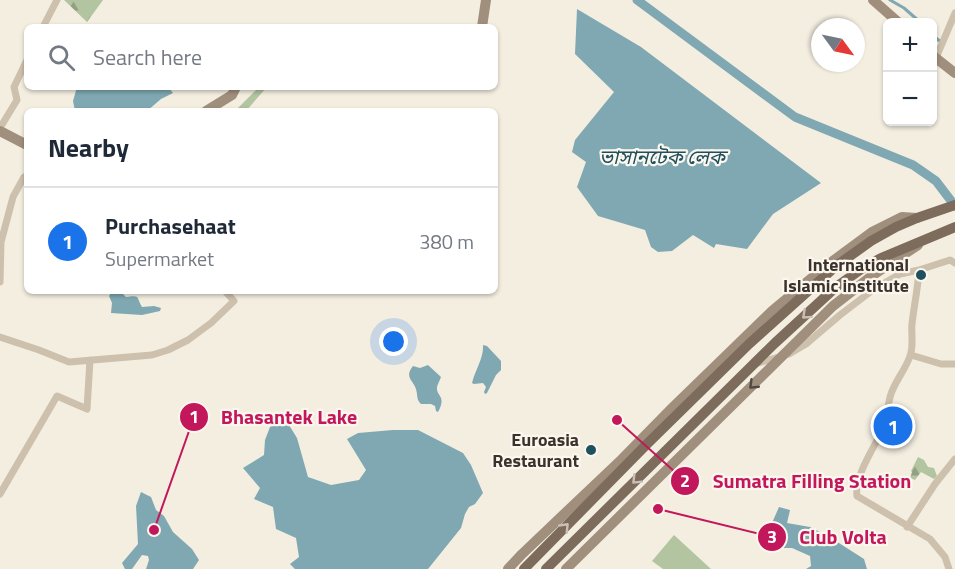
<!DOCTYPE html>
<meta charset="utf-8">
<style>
body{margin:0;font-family:"Titillium Web","Noto Sans Bengali",sans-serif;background:#f2f2f3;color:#1f2937}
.controls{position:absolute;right:18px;top:18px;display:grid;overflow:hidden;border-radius:9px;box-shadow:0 2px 4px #0004}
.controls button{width:54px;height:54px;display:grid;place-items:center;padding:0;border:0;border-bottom:2px solid #e0e1e3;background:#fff;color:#1f2937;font:30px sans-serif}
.compass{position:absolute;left:811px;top:18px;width:54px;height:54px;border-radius:50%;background:#fff;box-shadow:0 2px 4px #0004;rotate:123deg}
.you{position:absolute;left:394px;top:342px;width:21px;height:21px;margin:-15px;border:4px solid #fff;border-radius:50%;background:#1a73e8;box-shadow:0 0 0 9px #1a73e833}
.badge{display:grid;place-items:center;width:39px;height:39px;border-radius:50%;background:#1a73e8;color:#fff;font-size:20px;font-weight:700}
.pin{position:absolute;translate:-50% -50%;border:3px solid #fff;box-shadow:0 2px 6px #0006}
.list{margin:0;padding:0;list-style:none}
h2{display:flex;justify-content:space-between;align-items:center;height:78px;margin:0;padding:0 24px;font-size:26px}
h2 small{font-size:20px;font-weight:400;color:#747a83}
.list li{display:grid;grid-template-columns:39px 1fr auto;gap:18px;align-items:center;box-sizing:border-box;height:108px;padding:0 24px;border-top:2px solid #e0e1e3}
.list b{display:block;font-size:22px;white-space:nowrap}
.list p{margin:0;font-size:20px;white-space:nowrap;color:#747a83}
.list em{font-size:20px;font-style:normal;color:#747a83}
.icon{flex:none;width:33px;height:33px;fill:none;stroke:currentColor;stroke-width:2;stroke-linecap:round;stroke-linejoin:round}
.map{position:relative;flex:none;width:955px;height:569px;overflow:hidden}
.search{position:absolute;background:#fff;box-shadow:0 2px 4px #0004;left:24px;top:24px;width:474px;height:66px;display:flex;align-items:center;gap:15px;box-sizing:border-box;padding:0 21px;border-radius:9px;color:#747a83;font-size:22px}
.panel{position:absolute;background:#fff;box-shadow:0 2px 4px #0004;left:24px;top:108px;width:474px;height:186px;border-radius:9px}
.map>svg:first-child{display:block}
</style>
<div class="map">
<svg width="955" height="569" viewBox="0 0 955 569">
<defs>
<pattern id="forest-firs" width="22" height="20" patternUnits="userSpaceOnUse" patternTransform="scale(1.5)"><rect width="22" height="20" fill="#b2c4a0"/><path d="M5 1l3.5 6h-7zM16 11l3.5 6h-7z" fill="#92a083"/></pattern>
</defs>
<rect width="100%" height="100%" fill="#f4eee1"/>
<path fill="url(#forest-firs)" d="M64,0H103L87,22Z
M918,457L924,460L928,467L934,468L937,476L934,479L921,472L915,480L910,478L912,472L911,471Z"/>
<path fill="#b2c4a0" d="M259,87L266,88L246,111H235Z
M674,535L711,569H663L652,561Z"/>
<path fill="#7fa8b2" d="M577,9L641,47L821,183L773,214L747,249L716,244L714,248L693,235L672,251L658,252L651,247L645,230L598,216L577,187L586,162L572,152L575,140L614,92L575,54Z
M77,87H168L173,93L161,99L147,111H75L73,101Z
M111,293L123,294L126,297C141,295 136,297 142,307L154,306L161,308L160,311L142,315L111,313L112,303L109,296Z
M483,345L487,346L501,361V370L496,375L487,393L485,394L484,392L486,387L483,383L474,384L472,383C475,370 484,358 483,345Z
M428,365L441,377C440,380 438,383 437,387C436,397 447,395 438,412L436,411L435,406L431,404H421C416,399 418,396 416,389C413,380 404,377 413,366L420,368Z
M279,423L289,425L297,438L308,477L331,485L359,480L366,470L347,439L358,433L393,430H418L463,453L471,465L483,493L475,504L469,507L465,514L461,528L428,569H295L290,564L299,557L296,538L276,529L273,507L254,499L260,488L243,468L264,455L265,440L270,427Z
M141,492L151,497L156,510L164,516L173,532L192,549L199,560L193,569H146L149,560L148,556L142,555L132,569H125L122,563L138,544L136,506Z
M779,507L790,510L787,523L810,527L828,536L864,559L867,569H806L811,566L810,556L792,548H772L765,539Z"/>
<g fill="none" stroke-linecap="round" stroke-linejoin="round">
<path stroke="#7fa8b2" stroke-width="3" d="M890,0L904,8L920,22
M932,35L941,42"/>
<path stroke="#7fa8b2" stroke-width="9" d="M637,0L795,117L913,165L936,181L955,206"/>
<path stroke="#cdc0ac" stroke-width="7" d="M43,27L57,0
M936,58L955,13
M0,128L17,100L14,87L27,60
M919,270L950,260L955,263
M0,282L1,242L13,197L24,177L27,176
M0,337L39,350L69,362L152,355L168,350L188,340L211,323L234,301L225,291
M789,354L806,344L840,315L874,289L900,274L919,270C918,288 914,306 912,324C911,334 914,346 910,356C905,371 894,382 890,397C887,411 886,424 879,437C871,452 854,479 857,496L930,539L945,557L949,569
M911,355L941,364H955
M755,364L779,357
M0,494L57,396L87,409L90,360
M907,527L935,484L955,459"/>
<path stroke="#a18f7d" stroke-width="10" d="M873,0L898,22
M482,27L486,0
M932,55L955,73
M206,111L232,95L236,87
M0,131L27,145
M508,569L522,554L622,459L673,407L773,310L826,266L872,232L902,217L917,218
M566,569L833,306L873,275L918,245"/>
<path stroke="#7d6c5c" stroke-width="10" d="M524,569L647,444L749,344L836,266L871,241L896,227L917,218L955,205
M546,569L775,343L836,287L860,270L881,258L955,227"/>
</g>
<defs><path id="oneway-chevron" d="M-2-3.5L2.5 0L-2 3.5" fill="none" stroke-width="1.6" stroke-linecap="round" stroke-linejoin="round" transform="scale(1.5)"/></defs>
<g stroke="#c9bfb4">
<use href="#oneway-chevron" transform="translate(806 315) rotate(138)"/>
<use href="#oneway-chevron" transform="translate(636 480) rotate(135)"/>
<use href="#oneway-chevron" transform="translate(565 527) rotate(-46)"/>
</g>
<use stroke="#544940" href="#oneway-chevron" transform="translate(753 385) rotate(136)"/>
<g fill="#1f505e" stroke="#fbf7ee" stroke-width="2">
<circle cx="921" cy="275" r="6"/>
<circle cx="591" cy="450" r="6"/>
</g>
<g text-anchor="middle" stroke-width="4.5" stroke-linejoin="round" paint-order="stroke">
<g font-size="18" font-weight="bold" fill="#3b322b" stroke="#fbf7ee" text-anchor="end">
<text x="909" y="271">International<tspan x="909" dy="21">Islamic institute</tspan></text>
<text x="579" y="446">Euroasia<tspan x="579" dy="21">Restaurant</tspan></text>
</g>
<g font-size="20" font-style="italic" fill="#1f505e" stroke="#fbf7ee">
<text x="662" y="164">ভাসানটেক লেক</text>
</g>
</g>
<path fill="none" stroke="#c2185b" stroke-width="2" d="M154 530L194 417M617 420L685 481M658 509L772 537"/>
<g fill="#c2185b" stroke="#fbf7ee" stroke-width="2">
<circle cx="154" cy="530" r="6"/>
<circle cx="617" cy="420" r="6"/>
<circle cx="658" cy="509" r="6"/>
<circle cx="194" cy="417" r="15"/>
<circle cx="685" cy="481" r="15"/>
<circle cx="772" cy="537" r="15"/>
</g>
<g font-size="18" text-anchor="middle" font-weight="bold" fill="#fff">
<text x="194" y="423">1</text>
<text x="685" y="487">2</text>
<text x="772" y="543">3</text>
</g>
<g font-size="20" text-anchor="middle" font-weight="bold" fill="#c2185b" stroke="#fbf7ee" stroke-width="4.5" stroke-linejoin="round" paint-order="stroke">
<text x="289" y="424">Bhasantek Lake</text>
<text x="812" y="488">Sumatra Filling Station</text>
<text x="843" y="544">Club Volta</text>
</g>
</svg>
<div class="controls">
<button>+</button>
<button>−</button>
</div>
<svg class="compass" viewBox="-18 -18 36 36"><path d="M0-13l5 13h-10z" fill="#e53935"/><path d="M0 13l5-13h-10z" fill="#747a83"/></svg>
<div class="you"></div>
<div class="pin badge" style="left:893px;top:426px">1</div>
<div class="search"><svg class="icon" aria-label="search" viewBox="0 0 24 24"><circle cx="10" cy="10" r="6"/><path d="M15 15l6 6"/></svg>Search here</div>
<section class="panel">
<h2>Nearby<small></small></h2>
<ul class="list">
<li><span class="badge">1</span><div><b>Purchasehaat</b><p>Supermarket</p></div><em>380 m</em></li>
</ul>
</section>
</div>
